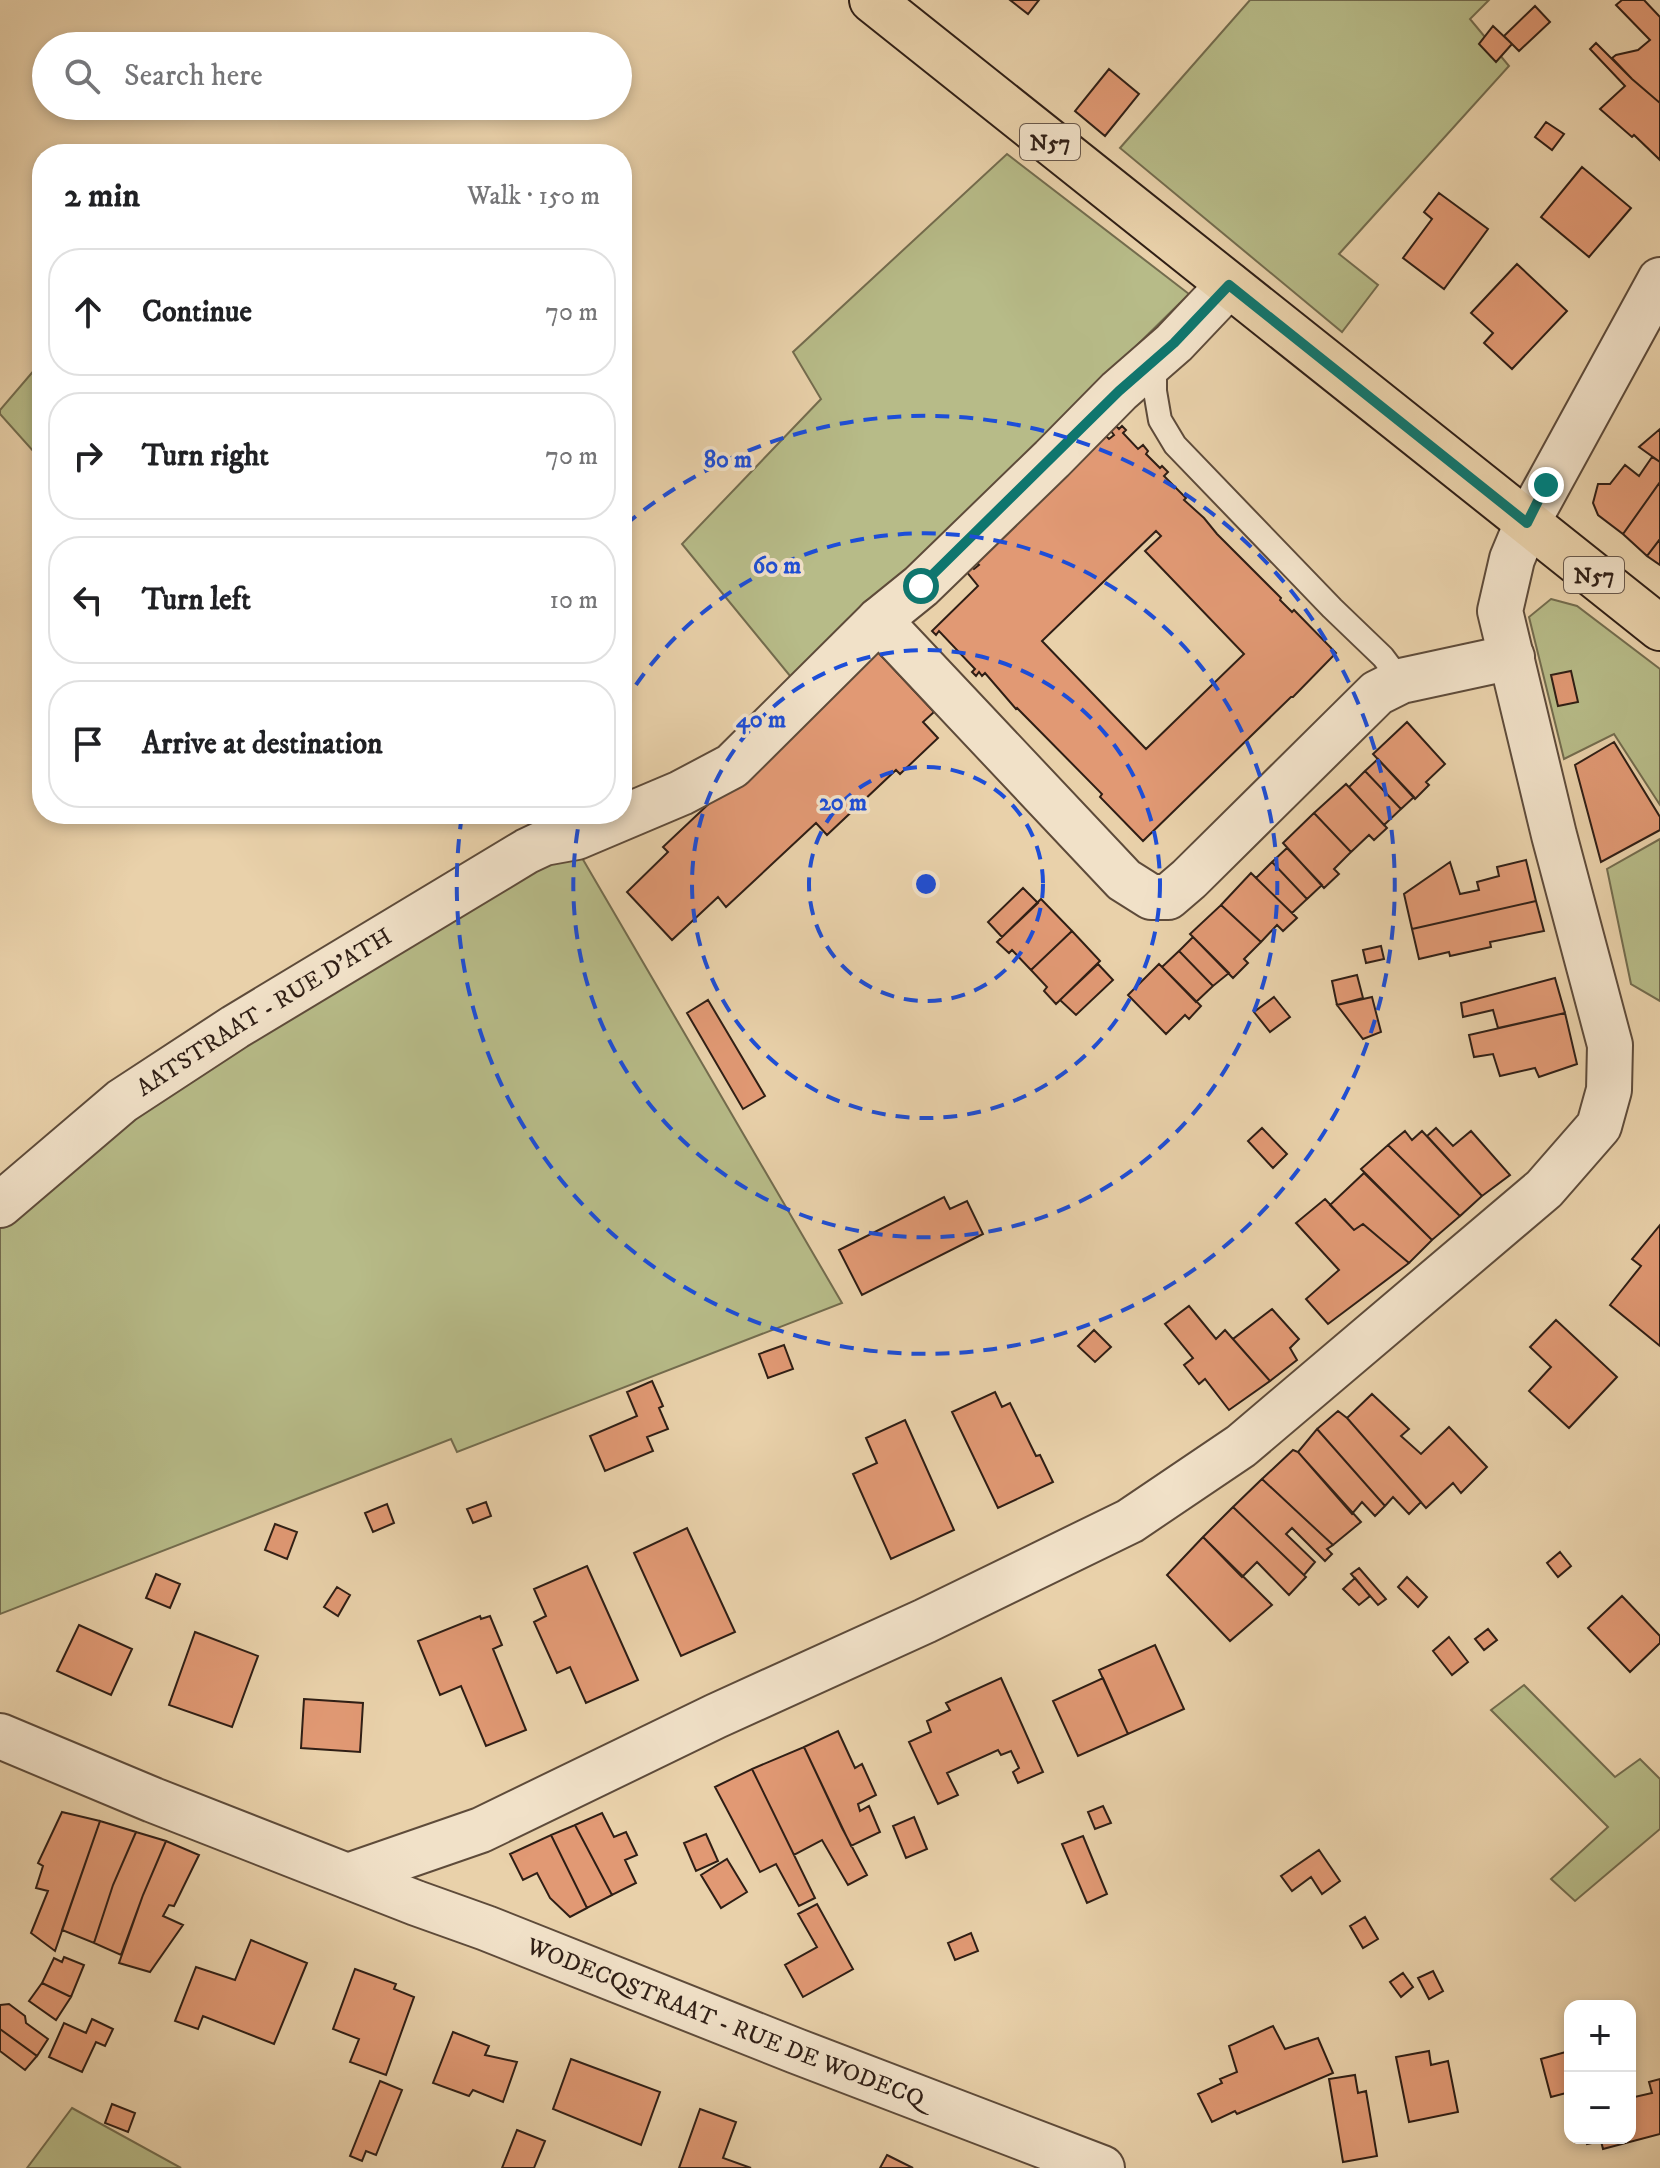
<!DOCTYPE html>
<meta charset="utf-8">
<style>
body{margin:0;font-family:"IM FELL DW Pica",serif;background:#f6f6f6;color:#202124}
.controls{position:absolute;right:24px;bottom:24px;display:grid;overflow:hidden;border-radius:16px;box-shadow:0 4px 12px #0003}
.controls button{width:72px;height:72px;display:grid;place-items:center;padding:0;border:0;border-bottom:2px solid #e0e0e0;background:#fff;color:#202124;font:40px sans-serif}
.stop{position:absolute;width:24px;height:24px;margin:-18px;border:6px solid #0f766e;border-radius:50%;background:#fff}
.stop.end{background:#0f766e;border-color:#fff;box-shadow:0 2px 8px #0008}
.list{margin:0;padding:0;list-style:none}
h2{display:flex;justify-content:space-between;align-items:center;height:104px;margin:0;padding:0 32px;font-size:34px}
h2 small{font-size:26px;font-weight:400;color:#757577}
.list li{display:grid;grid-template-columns:52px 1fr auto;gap:24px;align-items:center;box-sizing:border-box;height:128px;margin:0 16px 16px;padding:0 16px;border:2px solid #e0e0e0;border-radius:32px}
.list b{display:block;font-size:30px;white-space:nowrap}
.list em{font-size:26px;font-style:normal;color:#757577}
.icon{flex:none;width:44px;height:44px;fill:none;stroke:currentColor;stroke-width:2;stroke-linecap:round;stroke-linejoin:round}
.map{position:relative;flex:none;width:1660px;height:2168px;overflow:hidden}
.search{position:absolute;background:#fff;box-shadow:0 4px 12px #0003;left:32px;top:32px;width:600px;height:88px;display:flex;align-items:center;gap:20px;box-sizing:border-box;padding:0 28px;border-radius:44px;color:#757577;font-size:30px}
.panel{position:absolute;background:#fff;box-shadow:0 4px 12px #0003;left:32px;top:144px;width:600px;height:680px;border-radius:32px}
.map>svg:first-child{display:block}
</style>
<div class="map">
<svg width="1660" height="2168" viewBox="0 0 1660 2168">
<rect width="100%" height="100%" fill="#e9d1aa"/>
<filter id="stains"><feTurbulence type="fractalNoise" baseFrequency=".0025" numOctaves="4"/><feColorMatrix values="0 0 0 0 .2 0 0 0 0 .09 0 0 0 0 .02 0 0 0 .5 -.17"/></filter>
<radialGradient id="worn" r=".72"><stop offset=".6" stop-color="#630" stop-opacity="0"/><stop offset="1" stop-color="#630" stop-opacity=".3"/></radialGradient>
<path fill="#b7bb88" stroke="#736c4e" stroke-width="2" d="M1250,0H1489L1470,19L1509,66L1339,254L1378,285L1342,332L1120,148Z
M1007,154L1189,294L795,682L682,544L821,399L793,352Z
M42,361V461L0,414V410Z
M1551,599L1577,606L1660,669V805L1614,734L1564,759L1529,617Z
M1660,839V1001L1631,984L1607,869Z
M543,851H578L842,1303L457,1452L451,1439L0,1614V1215L86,1141Z
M1524,1685L1615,1777L1640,1759L1660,1779V1829L1575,1901L1551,1879L1608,1827L1491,1710Z
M72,2108L181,2168H27Z"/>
<path fill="#e19974" stroke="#2f1e15" stroke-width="2" fill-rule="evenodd" d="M1010,0H1039L1028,14Z
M1622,0H1644L1660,17V103L1632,79L1612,58L1616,55L1638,50L1650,40L1616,5Z
M1535,6L1550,22L1519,51L1504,36Z
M1493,26L1512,44L1496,62L1479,44Z
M1596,43L1632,79L1660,103V160L1634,135L1632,137L1600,109L1625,86L1590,49Z
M1109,69L1139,94L1105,136L1075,111Z
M1546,122L1564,134L1552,150L1535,137Z
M1582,167L1631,208L1589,257L1541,217Z
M1439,193L1488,229L1444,289L1403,258L1432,219L1424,212Z
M1517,264L1567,311L1512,369L1484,343L1493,333L1471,313Z
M1116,426L1119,429L1122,426L1126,430L1123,433L1138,449L1143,445L1148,451L1146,454L1160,468L1162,466L1168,472L1164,476L1186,498L1184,500L1204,518L1217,534L1281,598L1280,600L1292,612L1294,610L1336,653L1293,697H1291L1143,841L1100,797L1102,794L1017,708L1016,709L985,673L982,676L979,672L976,676L972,672L975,669L939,631L936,635L932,631L978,586L966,571L971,566L974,569L979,565L976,562L980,558V559L1102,439L1106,436L1109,439L1114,435L1111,431ZM1156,531L1161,536L1145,551L1244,654L1146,749L1042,641Z
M1660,429V462L1639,447Z
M1652,457L1660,462V482L1623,534L1598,515L1593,503L1598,484H1610L1625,465L1639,476Z
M1660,482V539L1647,556L1623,534Z
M1660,539V565L1647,556Z
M874,648L934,712L923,722L938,738L900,774L896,770L827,835L816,823L726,907L718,897L672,940L627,892L668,852L663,847Z
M1571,671L1578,702L1558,706L1551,675Z
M1407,722L1445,764L1426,782L1429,785L1415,799L1373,754Z
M1614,742L1660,817V830L1601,862L1575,765Z
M1378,759L1414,797L1401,809L1365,771Z
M1365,771L1401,809L1384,825L1349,787Z
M1346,784L1387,828L1374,840L1369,835L1351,852L1314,813Z
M1314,813L1351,852L1334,869L1339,874L1324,888L1283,843Z
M1287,848L1322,885L1307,899L1272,862Z
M1526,860L1536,901L1412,929L1404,894L1450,862L1460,894L1479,890L1477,882L1499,876L1497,867Z
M1272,862L1307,899L1292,913L1256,878Z
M1251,873L1297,918L1283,931L1277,925L1261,942L1221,905Z
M1023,888L1038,903L1002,937L988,922Z
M1041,899L1072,931L1031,970L1012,950L1009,953L997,942Z
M1536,901L1544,931L1490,942L1491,947L1450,956L1449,952L1419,959L1412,929Z
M1221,905L1261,942L1244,959L1248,963L1233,978L1190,934Z
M1072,931L1100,961L1056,1004L1044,991L1047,987L1031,970Z
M1193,937L1229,973L1213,986L1179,951Z
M1381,946L1384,959L1366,963L1363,950Z
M1179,951L1213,986L1196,1002L1162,967Z
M1098,964L1113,980L1076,1015L1060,1000Z
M1159,964L1201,1006L1189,1019L1185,1015L1166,1034L1128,995Z
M1357,975L1363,998L1337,1005L1332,981Z
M1555,978L1565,1013L1498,1028L1493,1010L1463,1017L1461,1003Z
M1274,997L1290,1017L1270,1032L1254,1012Z
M1372,997L1381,1032L1363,1039L1337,1005Z
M708,1000L765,1096L743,1109L687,1013Z
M1565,1013L1577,1064L1539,1077L1535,1068L1500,1076L1493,1054L1474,1057L1469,1035Z
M1262,1128L1287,1154L1273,1168L1248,1141Z
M1436,1128L1453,1146L1471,1131L1510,1175L1482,1196L1427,1136Z
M1405,1131L1412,1140L1422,1131L1482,1196L1460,1216L1388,1145Z
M1388,1145L1460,1216L1432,1240L1361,1169Z
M1364,1173L1432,1240L1409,1263L1363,1224L1354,1230L1330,1205Z
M944,1197L950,1209L967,1201L983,1234L862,1295L839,1250Z
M1325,1199L1354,1230L1363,1224L1409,1263L1328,1324L1306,1299L1339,1270L1296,1223Z
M1660,1225V1346L1610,1305L1641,1266L1632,1259Z
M1189,1306L1216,1339L1225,1330L1270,1381L1229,1410L1205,1379L1199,1384L1184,1365L1193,1358L1165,1324Z
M1272,1309L1299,1339L1290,1348L1297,1360L1270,1381L1233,1339Z
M1556,1320L1617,1377L1569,1428L1529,1391L1551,1367L1530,1347Z
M1094,1330L1111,1347L1095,1362L1078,1346Z
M784,1345L793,1369L768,1378L759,1354Z
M652,1381L663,1406L659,1408L668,1429L647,1437L653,1451L605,1471L590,1436L637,1416L627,1392Z
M995,1392L1002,1407L1010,1403L1036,1456L1040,1455L1053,1482L998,1508L952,1412Z
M1372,1394L1409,1429L1401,1436L1421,1454L1449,1427L1487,1467L1461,1493L1453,1483L1426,1508L1347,1418Z
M1338,1411L1347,1418L1421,1502L1409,1514L1393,1497L1385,1506L1317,1429Z
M905,1420L954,1530L891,1559L853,1474L877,1463L866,1438Z
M1317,1429L1385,1506L1375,1516L1362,1502L1352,1514L1298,1452Z
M1293,1450L1298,1452L1361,1522L1333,1545L1262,1479Z
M1262,1479L1333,1545L1327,1549L1332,1554L1325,1561L1292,1528L1286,1534L1315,1562L1304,1575L1233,1507Z
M486,1502L491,1516L473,1523L467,1509Z
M387,1504L394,1523L373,1532L365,1513Z
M1233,1507L1306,1577L1289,1595L1257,1562L1242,1577L1203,1537Z
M275,1524L297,1532L287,1559L265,1550Z
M687,1528L735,1632L681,1656L634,1553Z
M1203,1537L1272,1605L1230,1641L1167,1575Z
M1560,1552L1571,1566L1558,1577L1547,1563Z
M587,1566L638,1680L586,1703L570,1667L557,1673L534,1622L546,1616L534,1589Z
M1359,1568L1386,1599L1378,1605L1351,1574Z
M156,1574L180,1584L170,1608L146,1598Z
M1407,1577L1427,1597L1418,1607L1398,1587Z
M1355,1578L1370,1596L1359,1605L1343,1589Z
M337,1587L350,1595L338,1616L324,1607Z
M1622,1596L1660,1636V1643L1630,1672L1588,1628Z
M480,1616L481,1619L490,1616L502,1645L493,1649L526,1730L486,1746L461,1686L440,1695L418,1641Z
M79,1625L132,1649L111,1695L57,1671Z
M1488,1629L1497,1640L1484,1650L1475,1639Z
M195,1632L258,1656L232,1727L169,1705Z
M1449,1637L1468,1662L1452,1675L1433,1651Z
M1155,1645L1184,1709L1128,1734L1099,1670Z
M1001,1678L1043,1772L1018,1783L1013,1772L1019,1768L1011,1751L1001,1755L998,1750L947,1773L958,1795L938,1804L909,1742L931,1732L927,1721L950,1710L946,1703Z
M1103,1678L1128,1734L1078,1756L1053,1701Z
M304,1699L363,1703L360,1752L301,1748Z
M838,1731L855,1768L862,1764L876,1795L858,1804L860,1811L869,1806L880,1832L851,1846L804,1747Z
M804,1747L842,1828L867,1875L848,1885L822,1840L794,1855L752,1769Z
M752,1769L815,1898L799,1906L776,1864L760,1872L715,1787Z
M1103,1806L1111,1823L1095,1829L1088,1812Z
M62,1812L100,1821L55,1951L31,1933L48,1891L36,1888L43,1866L38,1863Z
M602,1813L614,1837L626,1832L637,1855L625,1860L636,1883L612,1895L575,1825Z
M914,1817L927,1849L906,1858L893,1826Z
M100,1821L136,1832L113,1885L94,1943L62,1930Z
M575,1825L612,1895L587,1908L551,1835Z
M136,1832L166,1841L143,1895L121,1955L94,1943L113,1885Z
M706,1834L718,1861L696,1871L684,1843Z
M551,1835L587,1908L570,1917L550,1898L537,1873L523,1880L510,1854Z
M1083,1836L1107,1894L1087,1903L1062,1844Z
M166,1841L199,1855L174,1906L169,1905L163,1916L183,1925L150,1972L119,1963L143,1895Z
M1319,1850L1340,1881L1322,1894L1311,1877L1292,1891L1281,1876Z
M727,1859L747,1892L721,1908L701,1875Z
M817,1904L853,1969L803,1997L785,1965L817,1947L798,1914Z
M1365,1917L1378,1939L1363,1948L1350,1926Z
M971,1933L978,1951L955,1960L948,1943Z
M251,1940L307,1963L274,2044L203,2016L198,2029L175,2021L196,1967L235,1980Z
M64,1957L84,1965L71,1997L42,1983L54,1958L62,1962Z
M355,1969L396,1984L394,1989L414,1997L386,2075L350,2062L359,2039L333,2029Z
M1433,1971L1443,1991L1429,1999L1418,1978Z
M1403,1973L1413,1987L1401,1997L1390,1982Z
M42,1983L71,1997L56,2020L29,2001Z
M9,2004L25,2016L26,2023L48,2039L37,2056L0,2029V2005Z
M92,2019L113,2029L105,2046L96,2042L82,2072L49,2057L64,2023L86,2033Z
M1273,2026L1285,2049L1318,2038L1333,2073L1237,2114L1235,2111L1212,2122L1198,2094L1222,2083L1220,2079L1237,2072L1229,2046Z
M0,2029L37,2056L25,2070L0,2051Z
M453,2032L489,2046L485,2055L517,2062L503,2102L473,2090L469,2096L433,2083Z
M1429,2051L1431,2065L1448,2061L1458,2112L1409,2122L1396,2057Z
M1569,2051L1570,2092L1551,2097L1541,2059Z
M571,2059L660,2092L641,2145L553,2109Z
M1355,2075L1358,2093L1366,2091L1377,2156L1343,2162L1329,2079Z
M1660,2079V2134L1603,2149L1601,2141L1587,2144L1585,2138H1630V2098L1652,2093L1649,2082Z
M380,2081L402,2090L376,2155L366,2151L362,2161L350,2156Z
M112,2104L135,2113L128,2132L105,2123Z
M700,2109L736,2122L723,2158L751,2168H679Z
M517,2130L545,2141L534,2168H502Z
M887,2155L913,2168H880Z"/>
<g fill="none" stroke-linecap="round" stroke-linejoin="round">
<g stroke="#5e4b3a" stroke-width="26">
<path id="service" d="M1155,360V391L1160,420L1175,445L1332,608L1383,657L1401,681"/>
</g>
<g stroke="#5e4b3a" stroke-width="48">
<g id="minor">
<path d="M879,620L1124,880L1151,897H1168L1189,879L1377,693L1401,681L1512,657"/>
<path id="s1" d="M0,1205L122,1101L235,1027L527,851L544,843L577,837L681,793L732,766L879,620L921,586L1052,459L1119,391L1174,343L1229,285"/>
<path id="s2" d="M0,1736L153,1800L416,1903L486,1928L796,2051L1102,2168"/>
<path d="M348,1876L481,1830L716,1716L925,1621L1130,1521L1241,1446L1544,1189L1599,1126L1609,1090L1610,1045L1554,835L1500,611L1512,559L1527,523L1660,280"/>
</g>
</g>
<g stroke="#2f1e15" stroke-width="48">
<path id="primary" d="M872,0L1660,628"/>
</g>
<use href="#service" stroke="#f1e1c8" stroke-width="22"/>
<use href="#minor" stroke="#f1e1c8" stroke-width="44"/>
<use href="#primary" stroke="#e9d1aa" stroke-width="44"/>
</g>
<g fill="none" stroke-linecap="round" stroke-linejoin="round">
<path stroke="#0f766e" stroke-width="10" d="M921,586L1119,391L1174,343L1229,285L1527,523L1546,485"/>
</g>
<g fill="none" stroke="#1d4ed8" stroke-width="4" stroke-dasharray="14 10">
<circle cx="926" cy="884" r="117"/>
<circle cx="926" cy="884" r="234"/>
<path d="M623 705A352 352 0 1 1 580 817"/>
<path d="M625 525A469 469 0 1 1 462 815"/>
</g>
<g text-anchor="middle" stroke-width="7" stroke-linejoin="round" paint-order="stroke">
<g fill="#f1e1c8" stroke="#69584b" stroke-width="2">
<rect x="1020" y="124" width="60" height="36" rx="6"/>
<rect x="1564" y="557" width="60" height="36" rx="6"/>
</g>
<g font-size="22" font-weight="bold" fill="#2f1e15">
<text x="1050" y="150">N57</text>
<text x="1594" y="583">N57</text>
</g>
<g font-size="24" fill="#2f1e15" stroke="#f1e1c8">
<text dy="8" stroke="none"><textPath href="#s1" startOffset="328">AATSTRAAT - RUE D'ATH</textPath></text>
<text dy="8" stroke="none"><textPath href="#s2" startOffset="780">WODECQSTRAAT - RUE DE WODECQ</textPath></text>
</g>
</g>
<circle cx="926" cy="884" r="12" fill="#1d4ed8" stroke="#f1e1c8" stroke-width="4"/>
<g font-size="24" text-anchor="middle" font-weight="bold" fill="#1d4ed8" stroke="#f1e1c8" stroke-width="7" stroke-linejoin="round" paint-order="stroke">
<text x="728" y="467">80 m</text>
<text x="777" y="573">60 m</text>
<text x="761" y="727">40 m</text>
<text x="843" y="810">20 m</text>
</g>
<rect width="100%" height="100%" filter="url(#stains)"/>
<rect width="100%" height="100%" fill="url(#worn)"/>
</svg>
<div class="controls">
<button>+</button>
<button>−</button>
</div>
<div class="stop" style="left:921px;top:586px"></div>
<div class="stop end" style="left:1546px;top:485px"></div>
<div class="search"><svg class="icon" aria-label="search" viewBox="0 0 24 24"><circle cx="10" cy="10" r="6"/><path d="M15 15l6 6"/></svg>Search here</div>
<section class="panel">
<h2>2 min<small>Walk · 150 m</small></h2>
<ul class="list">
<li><svg class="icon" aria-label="ahead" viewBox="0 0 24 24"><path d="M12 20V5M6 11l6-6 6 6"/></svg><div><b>Continue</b></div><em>70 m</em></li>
<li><svg class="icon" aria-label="right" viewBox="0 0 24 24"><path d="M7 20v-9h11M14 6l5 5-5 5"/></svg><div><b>Turn right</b></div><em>70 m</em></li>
<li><svg class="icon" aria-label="left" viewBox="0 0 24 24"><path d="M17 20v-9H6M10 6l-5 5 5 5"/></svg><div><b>Turn left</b></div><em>10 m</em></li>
<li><svg class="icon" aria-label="arrive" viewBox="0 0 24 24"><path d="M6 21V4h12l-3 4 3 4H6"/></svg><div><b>Arrive at destination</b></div></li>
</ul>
</section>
</div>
